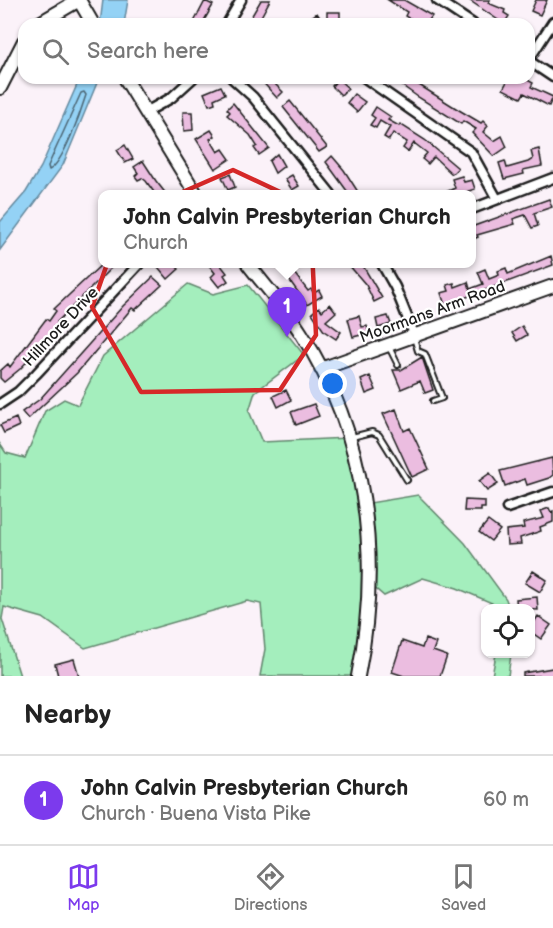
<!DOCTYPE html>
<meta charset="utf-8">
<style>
body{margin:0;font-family:"Balsamiq Sans",sans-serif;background:#f2f2f2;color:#222}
.controls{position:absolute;right:18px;bottom:18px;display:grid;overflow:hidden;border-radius:12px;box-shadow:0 2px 4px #0004}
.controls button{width:54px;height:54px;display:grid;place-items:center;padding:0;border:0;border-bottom:2px solid #e0e0e0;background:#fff;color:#222;font:30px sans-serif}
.you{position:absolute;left:333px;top:384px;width:21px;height:21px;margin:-15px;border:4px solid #fff;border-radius:50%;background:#1a73e8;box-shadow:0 0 0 9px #1a73e833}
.badge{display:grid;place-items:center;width:39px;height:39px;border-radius:50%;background:#7c3aed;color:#fff;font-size:20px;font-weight:700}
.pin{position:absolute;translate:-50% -50px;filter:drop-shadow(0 2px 3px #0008)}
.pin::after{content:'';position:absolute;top:32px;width:21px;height:18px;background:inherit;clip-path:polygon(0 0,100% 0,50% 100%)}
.popup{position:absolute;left:98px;top:190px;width:378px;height:78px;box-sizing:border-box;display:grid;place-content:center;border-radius:12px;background:#fff;filter:drop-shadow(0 2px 4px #0005);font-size:20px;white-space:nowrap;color:#767676}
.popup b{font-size:22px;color:#222}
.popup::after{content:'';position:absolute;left:50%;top:100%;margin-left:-12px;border:12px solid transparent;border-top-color:#fff}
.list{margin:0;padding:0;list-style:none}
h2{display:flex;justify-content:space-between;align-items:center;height:78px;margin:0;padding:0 24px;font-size:26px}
h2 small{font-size:20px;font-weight:400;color:#767676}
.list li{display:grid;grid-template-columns:39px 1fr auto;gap:18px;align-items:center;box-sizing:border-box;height:90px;padding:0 24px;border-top:2px solid #e0e0e0}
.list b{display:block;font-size:22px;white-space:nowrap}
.list p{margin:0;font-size:20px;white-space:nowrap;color:#767676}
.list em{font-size:20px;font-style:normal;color:#767676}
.icon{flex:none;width:33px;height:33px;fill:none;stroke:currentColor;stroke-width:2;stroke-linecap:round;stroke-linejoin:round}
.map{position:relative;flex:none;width:553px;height:676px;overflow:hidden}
.search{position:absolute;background:#fff;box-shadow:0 2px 4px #0004;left:18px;right:18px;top:18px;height:66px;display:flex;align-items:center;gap:15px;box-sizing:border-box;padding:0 21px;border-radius:18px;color:#767676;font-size:22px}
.sheet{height:168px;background:#fff}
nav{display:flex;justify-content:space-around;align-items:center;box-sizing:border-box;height:84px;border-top:2px solid #e0e0e0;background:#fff;font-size:16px;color:#767676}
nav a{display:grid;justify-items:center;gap:3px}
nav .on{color:#7c3aed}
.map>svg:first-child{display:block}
</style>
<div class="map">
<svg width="553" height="676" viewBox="0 0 553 676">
<rect width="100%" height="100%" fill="#fbf2f9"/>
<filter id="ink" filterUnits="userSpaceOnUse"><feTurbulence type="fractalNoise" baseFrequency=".0167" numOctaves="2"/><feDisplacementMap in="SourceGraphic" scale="12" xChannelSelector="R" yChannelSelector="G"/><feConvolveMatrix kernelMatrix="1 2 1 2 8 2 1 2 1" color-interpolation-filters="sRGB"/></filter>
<g filter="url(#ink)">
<path fill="#a4eebd" stroke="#60856c" stroke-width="1.5" d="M188,284L213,294L248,285L304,355L255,392L249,411L262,442L348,438L364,504L418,495L465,543L506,599L509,608H493L492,603L457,588L423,578L384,596L370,584L358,676H260L265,649L261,604L247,601L85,648L43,618L4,607L2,619L20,676H0V444L6,453L25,458L45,411L64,399L78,405L103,356Z
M496,654H511L508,676H492Z"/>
<path fill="#94d2f5" stroke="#64899e" stroke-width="1.5" d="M103,0H128L124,24H100Z
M80,78H99L63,165L0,250V222L26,192L41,167Z"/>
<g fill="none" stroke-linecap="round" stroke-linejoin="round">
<path stroke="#4c6573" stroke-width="1.5" d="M84,92L86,95C81,111 63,164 49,170L48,166L81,93Z"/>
</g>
<path fill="#ebbde0" stroke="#1c1c1c" stroke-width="1.5" d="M261,0H270L257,24H247Z
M388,0H404L432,16L429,20L436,24H420L413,21L405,16L407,12Z
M469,0H490L488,3L505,10L504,13L509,16L504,24Z
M536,0H547L540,15L531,11Z
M205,1L213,5L202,24H193Z
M327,12H340V21L327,20Z
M317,13L322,21L317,24H301Z
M259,78H269L283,92L277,98Z
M399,78H408L459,110L481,123L483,121L488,126L483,132L494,141L502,136L507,147L494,156L472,133L476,129L463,121L461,124L418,97L397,82Z
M509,78H524L533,83L531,87L553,97L549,106L524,93L521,98L503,89Z
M338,79L348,88L341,95L332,86Z
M221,86L225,94L214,99L215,103L209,105L204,93Z
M354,94L365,102L357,112L347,103Z
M290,101L327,147L319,152L283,107Z
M233,103L269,148L259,155L254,148L257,146L250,135L227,115L230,112L227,109Z
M376,107L391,117L388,120L399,126L400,124L425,140L458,168L452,174L434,157L428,164L422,159L427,153L414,143L408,152L403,148L407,142L393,133L389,140L384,137L390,127L380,121L376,128L370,125L375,118L371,115Z
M183,112H192L193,130L184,131Z
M211,130L215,136L210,139L218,152L223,149L230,159L215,169L196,139Z
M125,145L133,159L125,163L117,150Z
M539,149L542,166L523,170L524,174L504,179L499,163L505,161L507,168L528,162L533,159L531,151Z
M277,154L284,166L275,173L269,161Z
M332,156L344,170L360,195H350L326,162Z
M143,161L156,181L167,195H156L146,181L142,178L138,180L135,176L138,173L134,167Z
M230,174L235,187L228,190L222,177Z
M292,175L299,186L292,190L285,179Z
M462,176L464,182L472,180L475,189L456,195H439L455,188L452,179Z
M549,199L552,207L534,213L538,226L532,228L525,215L513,219L515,224L477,235L478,237L471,240V221L474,226Z
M551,256L553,265L445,305L441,293L449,291L447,285L454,283L455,287L468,282L470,289L483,284L478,272L485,269L489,279L499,275L498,271L506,268L508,274Z
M102,264H115L57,322L59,324L52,335L20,369L4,382L0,378V371L8,364L10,367L46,319L49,321L56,311L54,309Z
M163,264H174L179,269L168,279L158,267Z
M208,264H220L227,273L224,275L228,281L219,287L211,277L215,273Z
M278,264H287L308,291L311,289L314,293L319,290L322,296L307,305Z
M348,264H362L382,298L374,302L366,285Z
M153,277L162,285L135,310L132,308L77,373L28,419L22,412L40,399L123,306Z
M330,304L336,312L326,321L341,332L336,339L324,331L312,313L319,307L322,311Z
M359,316L362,327L367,326L369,333L353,337L348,319Z
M388,316L391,324L378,328L376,319Z
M522,326L527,335L517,341L512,333Z
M422,357L433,390L425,393L420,381L401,389L393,370H401Z
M370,376L376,390L366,394L361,380Z
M286,390L291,400L278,407L273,396Z
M314,404L319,416L296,425L291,412Z
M396,409L404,431L410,428L429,469L412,477L383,414Z
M16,418L19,426L4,433L0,425Z
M552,458L553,475L549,478L527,485L525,479L505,486L500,471Z
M490,473L498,484L487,491L479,481Z
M465,500L485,501V508H481V511H464Z
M549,508L551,512L553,511V522L540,527L541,531L520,538L521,544L507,545L506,530L524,528L523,523L544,518L541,511Z
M488,521L500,530L491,541L479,532Z
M533,571L547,580L540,592L525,583Z
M537,597L538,610L517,609L516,599Z
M538,616L551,625L541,639L531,632V627Z
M425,639L436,643L433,651L447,656L440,676H404L392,672L402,641L422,648Z
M74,659L79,676H58L55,664Z
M553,668V676H523V673Z"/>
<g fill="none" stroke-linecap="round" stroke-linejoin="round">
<g stroke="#1c1c1c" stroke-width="8">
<path id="lane" d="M414,338L418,351L425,354L442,398L433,401
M389,347L398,365
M352,437L372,432L379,435L407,480"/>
</g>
<g stroke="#1c1c1c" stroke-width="13">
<path id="street" d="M437,0L473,24
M227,24L241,0
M529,59L553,22
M529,61L553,77
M232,78L253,97L331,194
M365,78L471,152L497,199
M146,112L171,98L193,78
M472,209L553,178
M382,264L395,287L414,334
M0,404L18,392L36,374L139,264
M507,508L553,492"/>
</g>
<g stroke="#1c1c1c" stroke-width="16">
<path id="secondary" d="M79,0L93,24
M38,24L79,0
M125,78L196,194
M0,88L24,41
M248,264C265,286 285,308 301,333C367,435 382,558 358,676
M321,369L553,286"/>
</g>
<use href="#lane" stroke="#fff" stroke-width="4"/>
<use href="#street" stroke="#fff" stroke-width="8"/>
<use href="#secondary" stroke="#fff" stroke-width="12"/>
</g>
</g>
<path fill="none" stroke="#d62828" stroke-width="4.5" stroke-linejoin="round" d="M233,170L310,206L316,335L280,390L141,392L92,307L123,218Z"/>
<g text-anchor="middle" stroke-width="4.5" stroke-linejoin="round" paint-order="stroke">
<g font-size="16" fill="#1c1c1c" stroke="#fff">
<text transform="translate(432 311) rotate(-20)" y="6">Moormans Arm Road</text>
<text transform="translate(60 326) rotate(-47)" y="6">Hillmore Drive</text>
</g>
</g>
</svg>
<div class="controls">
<button><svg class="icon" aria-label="locate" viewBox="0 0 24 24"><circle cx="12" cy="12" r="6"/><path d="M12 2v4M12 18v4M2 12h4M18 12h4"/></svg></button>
</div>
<div class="you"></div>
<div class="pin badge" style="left:287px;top:337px">1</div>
<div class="popup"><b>John Calvin Presbyterian Church</b>Church</div>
<div class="search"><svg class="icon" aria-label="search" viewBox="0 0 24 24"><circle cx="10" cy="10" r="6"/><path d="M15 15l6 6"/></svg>Search here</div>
</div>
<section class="sheet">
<h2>Nearby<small></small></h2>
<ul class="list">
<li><span class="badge">1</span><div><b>John Calvin Presbyterian Church</b><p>Church · Buena Vista Pike</p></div><em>60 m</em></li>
</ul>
</section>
<nav>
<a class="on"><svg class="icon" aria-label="map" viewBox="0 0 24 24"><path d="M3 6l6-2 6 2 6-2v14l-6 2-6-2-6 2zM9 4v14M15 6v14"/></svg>Map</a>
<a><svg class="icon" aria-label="directions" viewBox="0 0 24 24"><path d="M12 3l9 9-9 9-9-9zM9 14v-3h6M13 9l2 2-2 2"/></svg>Directions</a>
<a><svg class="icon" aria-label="saved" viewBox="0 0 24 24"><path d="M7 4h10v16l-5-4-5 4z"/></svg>Saved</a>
</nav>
